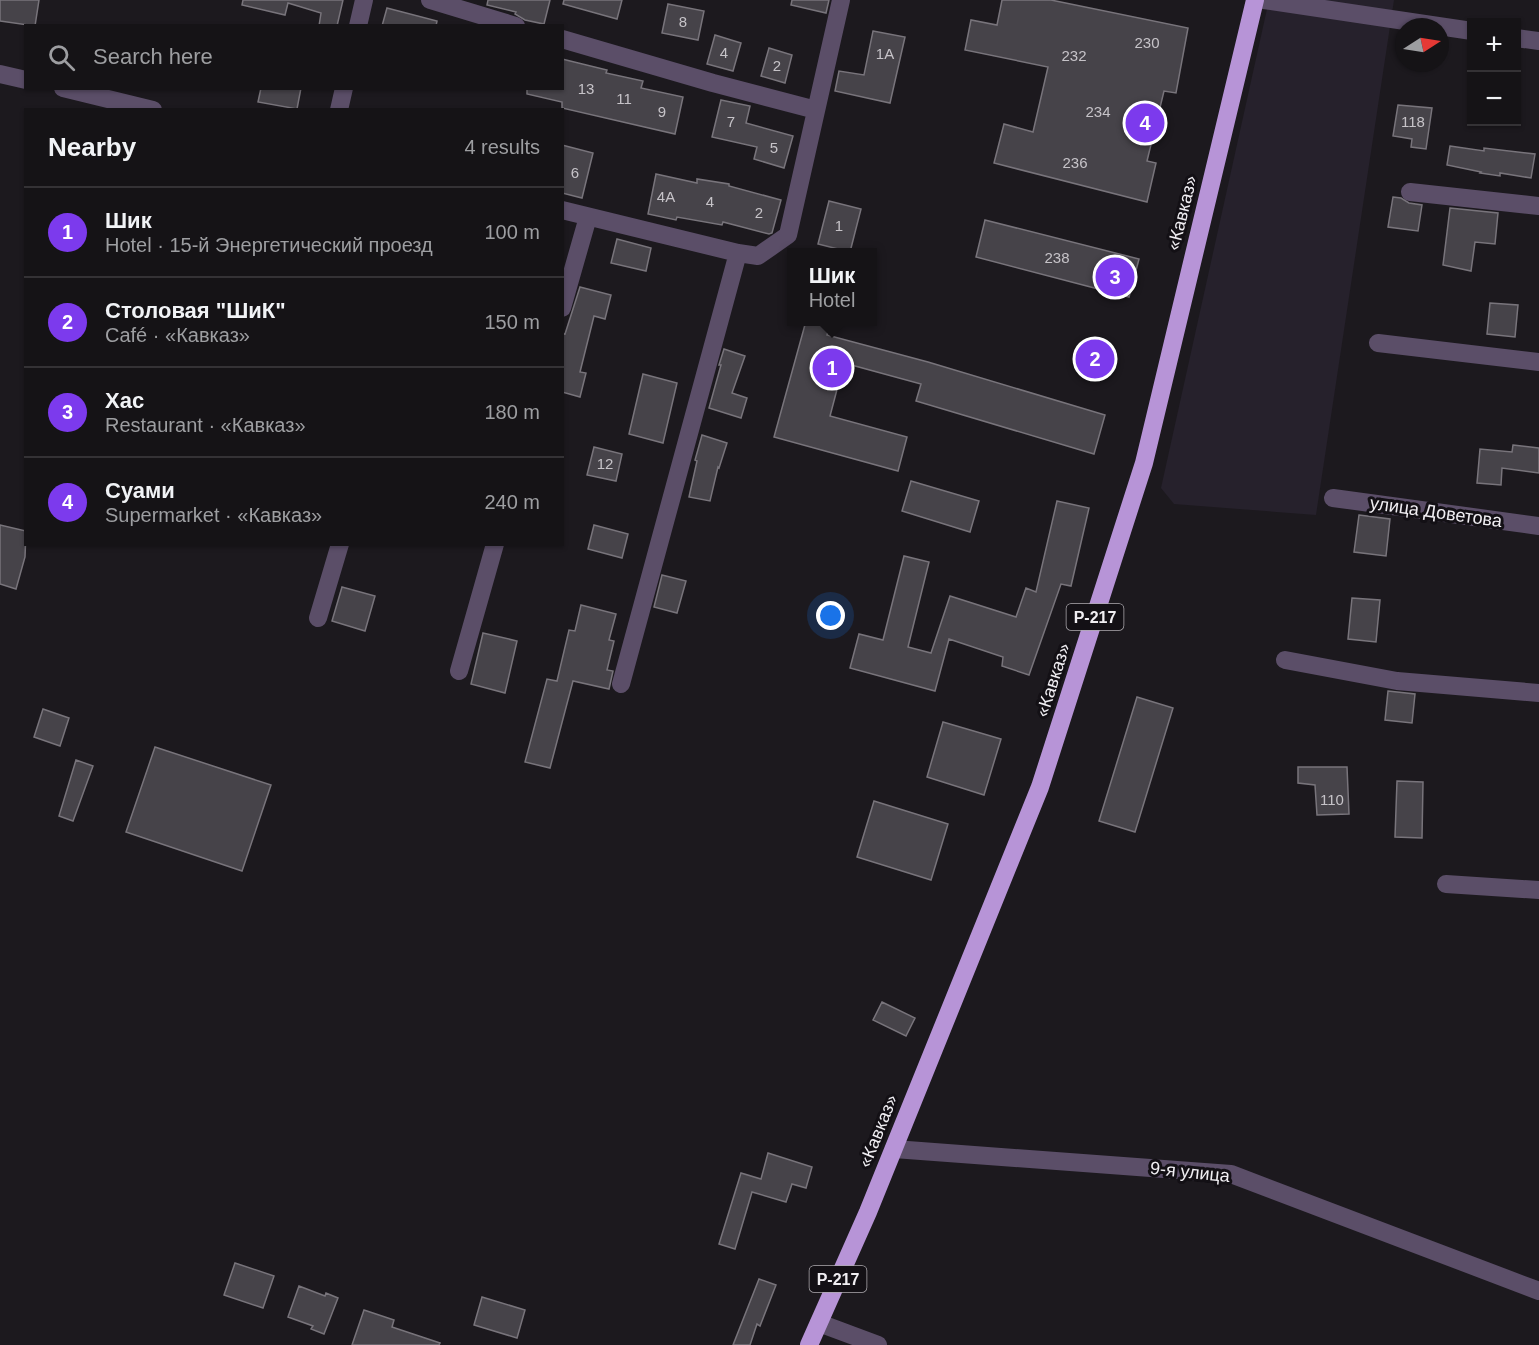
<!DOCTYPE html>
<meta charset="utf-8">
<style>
body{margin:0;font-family:Arial,sans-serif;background:#222023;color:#f1f3f6}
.controls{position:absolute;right:18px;top:18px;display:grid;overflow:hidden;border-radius:0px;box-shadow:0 2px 4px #0004}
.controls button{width:54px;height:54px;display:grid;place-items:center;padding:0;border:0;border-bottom:2px solid #343235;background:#151316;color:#f1f3f6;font:30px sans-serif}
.compass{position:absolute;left:1395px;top:18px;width:54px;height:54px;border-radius:50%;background:#151316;box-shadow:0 2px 4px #0004;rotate:78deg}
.you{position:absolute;left:831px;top:616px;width:21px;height:21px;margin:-15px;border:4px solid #fff;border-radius:50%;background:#1a73e8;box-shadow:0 0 0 9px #1a73e833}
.badge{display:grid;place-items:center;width:39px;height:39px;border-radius:50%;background:#7c3aed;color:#fff;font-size:20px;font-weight:700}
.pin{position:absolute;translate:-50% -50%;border:3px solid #fff;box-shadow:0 2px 6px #0006}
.popup{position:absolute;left:787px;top:248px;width:90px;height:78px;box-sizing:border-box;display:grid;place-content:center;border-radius:0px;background:#151316;filter:drop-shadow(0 2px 4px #0005);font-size:20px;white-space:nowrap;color:#9d9ea1}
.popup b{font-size:22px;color:#f1f3f6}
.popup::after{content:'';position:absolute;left:50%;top:100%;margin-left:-12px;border:12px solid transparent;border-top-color:#151316}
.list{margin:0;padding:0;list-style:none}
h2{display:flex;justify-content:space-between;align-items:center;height:78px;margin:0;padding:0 24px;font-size:26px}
h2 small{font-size:20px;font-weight:400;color:#9d9ea1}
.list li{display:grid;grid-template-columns:39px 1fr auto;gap:18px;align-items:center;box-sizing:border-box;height:90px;padding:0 24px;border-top:2px solid #343235}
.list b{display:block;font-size:22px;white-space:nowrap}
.list p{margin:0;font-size:20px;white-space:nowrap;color:#9d9ea1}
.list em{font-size:20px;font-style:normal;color:#9d9ea1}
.icon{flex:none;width:33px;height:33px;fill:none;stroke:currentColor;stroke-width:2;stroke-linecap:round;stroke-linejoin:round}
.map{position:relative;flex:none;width:1539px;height:1345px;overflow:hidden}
.search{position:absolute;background:#151316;box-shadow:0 2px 4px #0004;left:24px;top:24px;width:540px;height:66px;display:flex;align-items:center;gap:15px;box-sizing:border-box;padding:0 21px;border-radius:0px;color:#9d9ea1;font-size:22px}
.panel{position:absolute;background:#151316;box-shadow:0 2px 4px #0004;left:24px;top:108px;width:540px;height:438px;border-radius:0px}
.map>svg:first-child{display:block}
</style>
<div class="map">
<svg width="1539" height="1345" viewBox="0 0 1539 1345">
<rect width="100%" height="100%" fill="#1c191e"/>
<path fill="#26212c" d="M1269,0H1394L1316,515L1174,504L1161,488Z"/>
<path fill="#464349" stroke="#78747b" stroke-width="1.5" d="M0,0H39L35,26L0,21Z
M243,0H343L337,26H319L321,13L288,3L285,15L242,5Z
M488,0H550L544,24L525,20L515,14L516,12L487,5Z
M564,0H622L617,19L563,4Z
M792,0H829L826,13L791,5Z
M1002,0H1051L1188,28L1176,93L1164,91L1147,161L1156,163L1147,202L994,163L1004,124L1033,132L1048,67L965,50L971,20L997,25Z
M668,4L704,11L698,40L662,33Z
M387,8L437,21L436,26H382Z
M873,31L905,37L890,103L835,91L839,71L864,75Z
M715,35L741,43L733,71L707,64Z
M769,48L792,55L785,83L761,76Z
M562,59L607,70L606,73L643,81L641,88L683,97L675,134L562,108V102L527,94V88H562Z
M261,88H301L297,109L258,102Z
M721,100L750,106L746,123L793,136L784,168L754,159L757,147L712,137Z
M1398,105L1432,108L1426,149L1411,147L1412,139L1393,136Z
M562,145L593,153L582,198L562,193Z
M1450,146L1484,151V148L1535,154L1531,178L1500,173V176L1480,173L1481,172L1447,165Z
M656,174L697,183V179L729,184V186L781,200L772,233L769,234L723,222L722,225L677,217L676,220L648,214Z
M1393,197L1401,198L1409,203L1422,205L1418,231L1388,227Z
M829,201L861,209L850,252L818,244Z
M1450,208L1498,213L1495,244L1475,242L1471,271L1443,265Z
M985,220L1139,259L1129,297L976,257Z
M617,239L651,248L646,271L611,263Z
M580,287L611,295L605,319L594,316L580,372L586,373L580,397L562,392V333L565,334Z
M1490,303L1518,305L1515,337L1487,334Z
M806,321H831L827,335L928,362L1105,415L1094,454L916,401L921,384L844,363L830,416L907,437L898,471L774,437Z
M724,349L745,356L732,393L747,398L741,418L709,408L721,365H719Z
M643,374L677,383L663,443L629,434Z
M702,435L727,443L719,468L718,467L710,501L689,497L697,461L695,460Z
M1513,445L1539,448V473L1502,468L1501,485L1477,483L1480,449L1512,452Z
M594,447L622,454L616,481L587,475Z
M911,481L979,501L970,532L902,511Z
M1057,501L1089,508L1071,586L1061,584L1029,675L1002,666L1003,657L949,639L935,691L850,668L859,634L883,640L904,556L929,562L908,647L931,653L950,596L1016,617L1026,588L1036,592Z
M1359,515L1390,519L1386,556L1354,552Z
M0,525L26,531L25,557L16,589L0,584Z
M594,525L628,534L622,558L588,549Z
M662,575L686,581L677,613L654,607Z
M342,587L375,596L365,631L332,621Z
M1352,598L1380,600L1376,642L1348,639Z
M581,605L616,614L609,640L614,641L607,670L613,671L609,689L573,681L550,768L525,762L547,679L557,681L569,630L575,631Z
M483,633L517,641L505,693L471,684Z
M1388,691L1415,694L1412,723L1385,720Z
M1137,697L1173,708L1135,832L1099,821Z
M43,709L69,718L60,746L34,737Z
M943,722L1001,739L984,795L927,777Z
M155,747L271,785L242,871L126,832Z
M76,760L93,766L73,821L59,816Z
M1298,767H1347L1349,814L1317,815L1315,785L1298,783Z
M1397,781L1423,782L1422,838L1395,837Z
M874,801L948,824L931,880L857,857Z
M882,1002L915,1018L906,1036L873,1020Z
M768,1153L812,1167L806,1188L792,1184L786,1202L752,1192L735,1249L719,1244L741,1173L761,1179Z
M235,1263L274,1276L263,1308L224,1295Z
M759,1279L776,1285L760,1326L757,1324L750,1345H733Z
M299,1286L325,1296L326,1293L338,1298L324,1334L311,1329L313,1326L288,1317Z
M482,1297L525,1310L517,1338L474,1325Z
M364,1310L394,1320L392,1327L440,1343L439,1345H352Z"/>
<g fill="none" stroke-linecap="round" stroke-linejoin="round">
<path stroke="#5b4e68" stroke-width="18" d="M430,0L516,26
M1264,0L1472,31
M358,26L364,0
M1516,38L1539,41
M562,39L713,83L816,110
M0,74L26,80
M63,88L153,110
M339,110L344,88
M1410,192L1539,206
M562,210L738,253L758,256L788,235L841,0
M562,308L588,217
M1378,343L1539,362
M1333,498L1539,526
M318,618L340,544
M1285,660L1397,681L1539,693
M459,671L495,544
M621,684L738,253
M1446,884L1539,890
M894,1149L1231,1174L1539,1291
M819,1323L878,1345"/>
<path stroke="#b794d7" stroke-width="18" d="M809,1345L868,1212L1040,787L1144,463L1255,0"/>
</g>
<g text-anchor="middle" stroke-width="6" stroke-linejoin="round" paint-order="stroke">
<g font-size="15" fill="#c6c3c8">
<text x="683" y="27">8</text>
<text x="1147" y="48">230</text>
<text x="724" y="58">4</text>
<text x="885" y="59">1А</text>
<text x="1074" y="61">232</text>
<text x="777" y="71">2</text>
<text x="586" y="94">13</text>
<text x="624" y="104">11</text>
<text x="662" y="117">9</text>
<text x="1098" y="117">234</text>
<text x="731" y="127">7</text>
<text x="1413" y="127">118</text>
<text x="774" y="153">5</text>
<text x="1075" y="168">236</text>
<text x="575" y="178">6</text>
<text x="666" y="202">4А</text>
<text x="710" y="207">4</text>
<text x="759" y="218">2</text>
<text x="839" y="231">1</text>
<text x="1057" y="263">238</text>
<text x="605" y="469">12</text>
<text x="1332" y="805">110</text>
</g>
<g fill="#131015" stroke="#aeabb0" stroke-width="1.5">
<rect x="1066.5" y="604" width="57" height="26" rx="4.5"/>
<rect x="809.5" y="1266" width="57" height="26" rx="4.5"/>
</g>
<g font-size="16" font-weight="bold" fill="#f0eef2">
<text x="1095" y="623">Р-217</text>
<text x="838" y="1285">Р-217</text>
</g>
<g font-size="18" fill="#f0eef2" stroke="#131015">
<text transform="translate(1182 213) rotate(-76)" y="6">«Кавказ»</text>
<text transform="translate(1436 512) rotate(8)" y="6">улица Доветова</text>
<text transform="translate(1053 680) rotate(-72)" y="6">«Кавказ»</text>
<text transform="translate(878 1131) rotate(-68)" y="6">«Кавказ»</text>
<text transform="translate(1190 1172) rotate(6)" y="6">9-я улица</text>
</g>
</g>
</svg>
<div class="controls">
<button>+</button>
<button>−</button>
</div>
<svg class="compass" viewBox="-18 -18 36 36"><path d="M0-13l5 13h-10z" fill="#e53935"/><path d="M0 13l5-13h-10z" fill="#9d9ea1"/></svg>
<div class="you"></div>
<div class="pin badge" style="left:832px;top:368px">1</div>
<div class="popup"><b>Шик</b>Hotel</div>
<div class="pin badge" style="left:1095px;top:359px">2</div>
<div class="pin badge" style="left:1115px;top:277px">3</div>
<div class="pin badge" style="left:1145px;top:123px">4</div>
<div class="search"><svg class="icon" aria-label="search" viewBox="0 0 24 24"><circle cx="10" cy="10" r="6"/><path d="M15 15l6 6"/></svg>Search here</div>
<section class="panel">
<h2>Nearby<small>4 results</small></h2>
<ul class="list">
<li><span class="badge">1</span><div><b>Шик</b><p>Hotel · 15-й Энергетический проезд</p></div><em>100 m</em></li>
<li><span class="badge">2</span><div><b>Столовая &quot;ШиК&quot;</b><p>Café · «Кавказ»</p></div><em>150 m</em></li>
<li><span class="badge">3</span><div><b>Хас</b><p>Restaurant · «Кавказ»</p></div><em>180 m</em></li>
<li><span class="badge">4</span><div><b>Суами</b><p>Supermarket · «Кавказ»</p></div><em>240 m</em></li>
</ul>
</section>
</div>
